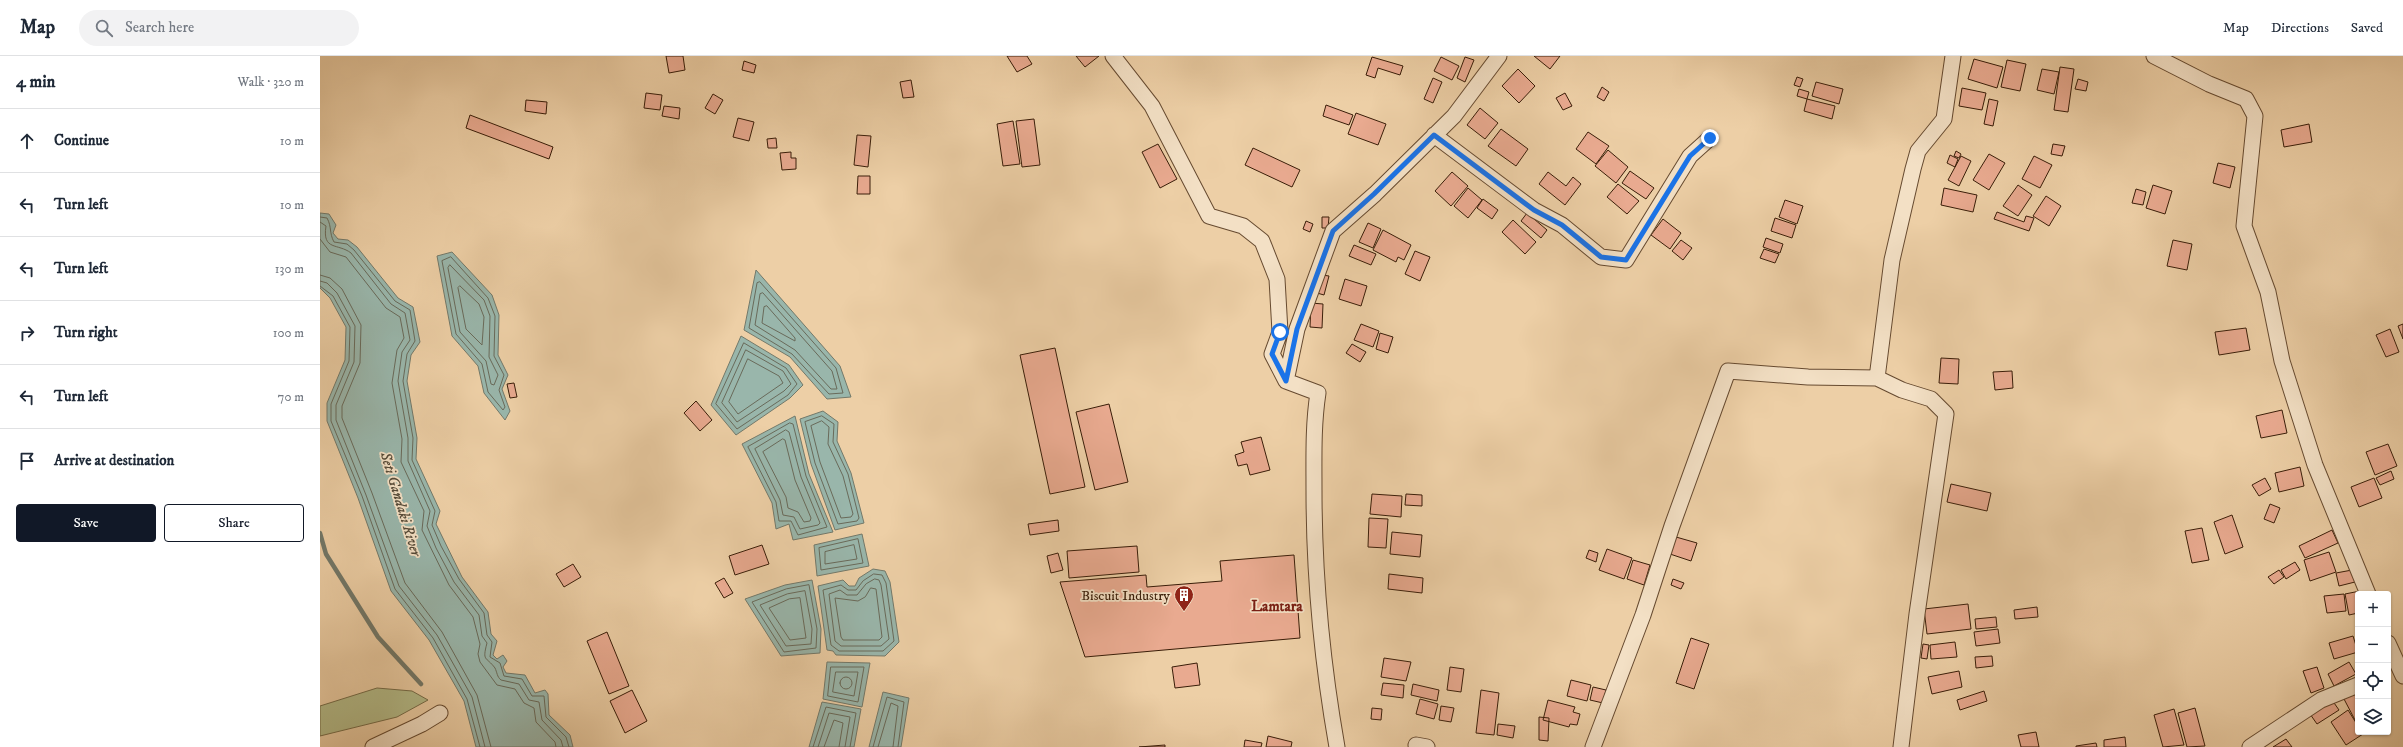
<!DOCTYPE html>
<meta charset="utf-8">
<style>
body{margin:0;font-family:"IM FELL DW Pica",serif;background:#f2f2f3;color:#1f2937}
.controls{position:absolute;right:12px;bottom:12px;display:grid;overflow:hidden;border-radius:4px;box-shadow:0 1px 3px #0004}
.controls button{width:36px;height:36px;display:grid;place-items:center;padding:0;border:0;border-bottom:1px solid #e0e1e3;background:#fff;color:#1f2937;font:20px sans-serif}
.stop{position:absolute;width:12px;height:12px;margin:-9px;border:3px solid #1a73e8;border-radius:50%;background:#fff}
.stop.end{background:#1a73e8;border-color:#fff;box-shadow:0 1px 4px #0008}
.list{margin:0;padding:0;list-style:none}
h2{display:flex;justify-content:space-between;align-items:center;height:52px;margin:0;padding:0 16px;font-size:17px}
h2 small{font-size:13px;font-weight:400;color:#747a83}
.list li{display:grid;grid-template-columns:26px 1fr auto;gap:12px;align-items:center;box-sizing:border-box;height:64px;padding:0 16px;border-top:1px solid #e0e1e3}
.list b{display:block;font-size:15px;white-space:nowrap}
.list em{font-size:13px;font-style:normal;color:#747a83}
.actions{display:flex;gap:8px;padding:12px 16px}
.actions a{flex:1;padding:9px 0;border:1px solid #111827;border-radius:4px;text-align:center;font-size:14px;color:#111827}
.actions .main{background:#111827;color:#fff}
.icon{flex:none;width:22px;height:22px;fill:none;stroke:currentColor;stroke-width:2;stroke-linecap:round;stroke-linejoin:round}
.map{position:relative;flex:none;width:2083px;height:691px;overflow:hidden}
header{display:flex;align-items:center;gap:24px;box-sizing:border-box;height:56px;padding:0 20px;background:#fff;border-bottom:1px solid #e0e1e3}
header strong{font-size:19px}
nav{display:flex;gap:22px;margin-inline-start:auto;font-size:14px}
.search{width:280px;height:36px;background:#f2f2f3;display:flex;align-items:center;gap:10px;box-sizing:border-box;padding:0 14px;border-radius:22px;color:#747a83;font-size:15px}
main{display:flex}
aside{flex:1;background:#fff}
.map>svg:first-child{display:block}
</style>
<header>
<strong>Map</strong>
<div class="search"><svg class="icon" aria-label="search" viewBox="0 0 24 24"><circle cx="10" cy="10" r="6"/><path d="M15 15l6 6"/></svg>Search here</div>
<nav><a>Map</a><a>Directions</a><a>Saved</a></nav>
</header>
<main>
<aside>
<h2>4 min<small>Walk · 320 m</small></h2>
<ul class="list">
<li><svg class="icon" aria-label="ahead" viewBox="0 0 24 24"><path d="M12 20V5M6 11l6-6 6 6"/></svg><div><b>Continue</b></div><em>10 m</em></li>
<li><svg class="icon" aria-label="left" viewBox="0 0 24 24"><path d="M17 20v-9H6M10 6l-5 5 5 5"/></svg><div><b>Turn left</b></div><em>10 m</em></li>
<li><svg class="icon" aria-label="left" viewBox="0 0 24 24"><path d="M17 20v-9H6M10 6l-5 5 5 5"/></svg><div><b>Turn left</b></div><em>130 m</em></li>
<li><svg class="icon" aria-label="right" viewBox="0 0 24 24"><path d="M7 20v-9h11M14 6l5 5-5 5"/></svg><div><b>Turn right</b></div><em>100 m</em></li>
<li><svg class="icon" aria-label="left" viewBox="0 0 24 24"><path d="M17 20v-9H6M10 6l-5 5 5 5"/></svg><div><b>Turn left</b></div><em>70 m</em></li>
<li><svg class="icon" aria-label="arrive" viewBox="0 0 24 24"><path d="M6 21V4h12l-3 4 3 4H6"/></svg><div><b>Arrive at destination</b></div></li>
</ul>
<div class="actions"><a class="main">Save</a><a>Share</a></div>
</aside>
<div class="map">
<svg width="2083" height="691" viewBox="0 0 2083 691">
<rect width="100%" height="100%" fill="#edcfa6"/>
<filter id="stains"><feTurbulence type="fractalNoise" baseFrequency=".005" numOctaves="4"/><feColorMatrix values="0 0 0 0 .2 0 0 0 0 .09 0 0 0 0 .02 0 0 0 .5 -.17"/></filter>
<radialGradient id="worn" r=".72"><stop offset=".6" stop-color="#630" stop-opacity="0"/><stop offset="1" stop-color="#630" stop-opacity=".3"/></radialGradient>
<path fill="#b4bc8a" stroke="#766c49" d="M57,632L92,635L108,644L77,661L0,680V650Z"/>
<path fill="#99b6ab" stroke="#73796a" d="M0,157L9,158L16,169L13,177L18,183L28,184L37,191L78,242L93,251L100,286L91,299L87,325L97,382L96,403L120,455L116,468L142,521L168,556L171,578L177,585L173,599L177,603L183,599L187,605L183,611L186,617L205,619L215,637L225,634L228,638L229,659L250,679L253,691H156L144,645L109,584L71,535L38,442L7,365V347L25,304L26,271L10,242L0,232Z
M132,196L172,239L179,259L178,299L188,319L182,333L190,355L185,364L164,337L158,310L132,280L117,200Z
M436,214L520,310L531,341L507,343L470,301L424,274Z
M421,280L469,309L483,329L470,342L416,379L391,349Z
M503,355L518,366L517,385L531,417L544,467L515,474L491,408L480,363Z
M475,360L489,418L513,476L473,484L469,468L456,473L452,447L422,388Z
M542,478L549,510L497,520L494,489Z
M553,513L565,515L570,526L579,586L565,600L516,599L513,595L507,594L498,530L523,524L529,530H535L539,522Z
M492,524L501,573L500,597L461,600L425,543L465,529Z
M507,606L550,607L542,651L503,643Z
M563,636L589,642L581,691H549Z
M502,646L541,653L534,691H489Z"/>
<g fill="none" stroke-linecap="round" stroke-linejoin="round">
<path stroke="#696a5a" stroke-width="1" d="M0,161L7,162C12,171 9,177 14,186L27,188L34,194L75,245L90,254L95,285L87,298L83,325L93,382L92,404L115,455L112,469L121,490L139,523L164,557L167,579L172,586L170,601L180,607L184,620L202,623L212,640H224L226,661L246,681L249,691
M0,166L6,170C2,195 18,187 31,197L71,248L85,257L90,284L82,296L78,325L88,382V405L110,455L107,470L116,492L134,526L159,559L162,580L167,587C162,606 166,600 175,612C177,616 177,621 181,624L199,628L209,644L219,646L222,664L241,684L243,691
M0,183L10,196L26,201L66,252L80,261L84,282L77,294L72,327L82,383L81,406L104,455L102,474L129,529L153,561L160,588L158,598L160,606L177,629L195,633L204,647L214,652L216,666L235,686L236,691
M131,201L168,242L175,260L174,300L184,319L179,334L185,351L183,354L168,336L162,308L136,278L122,205Z
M130,209L164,244L170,260L169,301L178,319L174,329L171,328L166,305L140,276L128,212Z
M0,219L10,222L22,233L41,269L40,307L22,350V362L52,437L85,527L122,576L157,639L171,691
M0,225L7,227L17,237L35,270L34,306L16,349V364L46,439L79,530L117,579L152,641L165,691
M440,226L516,312L523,337L509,338L472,298L429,272L437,227Z
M0,230L13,240L30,271L29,305L11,348V365L42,440L75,533L113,582L147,643L160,691
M140,230L159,248L164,261L162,289L146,273L138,232Z
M443,237L512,315L517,333H511L475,294L435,269L440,238Z
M447,250L475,282V285L442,267L444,251Z
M424,287L466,312L477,328L468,339L417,373L396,348Z
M426,294L463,315L471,328L464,335L417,366L402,347Z
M428,303L459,320L463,327L418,358L409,346Z
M502,360L514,368L513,386L528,418L539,462L537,465L518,468L495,407L485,366Z
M502,365L509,371L508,388L523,420L533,458L531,461L521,462L500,406L491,370Z
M470,367L473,368L486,420L507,471L478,479L471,465H459L456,446L428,391Z
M466,374L469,376L481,421L500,467L498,469L480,473L474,461L463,459L460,444L435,393Z
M463,383L465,384L475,424L491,462L490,465L484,466L478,456L468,452L466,441L443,396Z
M538,483L543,507L501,514L499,492Z
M534,489L537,503L505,508V496Z
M554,518L562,519L566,527L574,585L563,595H519L511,589L503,534L521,529L528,534H536L543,525Z
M555,523L559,524L561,529L569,583L561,590H521L515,585L509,538L520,534L527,539H537L546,528Z
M489,529L497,573L496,592L464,596L432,546L466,533Z
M551,532L556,533L562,581L559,584H523L521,581L515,542L538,545L545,541Z
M485,535L492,573L491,588L466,590L440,549L467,538Z
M480,542L486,582L470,584L449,552L469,543Z
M511,611H544L538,646L508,640Z
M516,616H538L534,640L513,636Z
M520 627a6 6 0 1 1 12 0a6 6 0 1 1-12 0Z
M493,691L506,651L536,657L530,691
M498,691L509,657L530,661L525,691
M504,691L514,664L523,667L519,691
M553,691L567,641L584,646L578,691
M558,691L571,647L578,650L573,691"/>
<path stroke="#73796a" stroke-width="4.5" d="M0,477L6,498L58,581L101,628"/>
</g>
<path fill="#e9aa90" stroke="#391d08" d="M346,0H363L365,14L349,17Z
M687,0H707L712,8L697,16Z
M756,0H779L765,11Z
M1214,0H1240L1230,13Z
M1052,1L1083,10L1080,19L1058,12L1055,22L1046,19Z
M1121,1L1139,10L1132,24L1114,15Z
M1145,1L1154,4L1145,26L1137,22Z
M1654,3L1683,11L1677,32L1648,23Z
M1687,4L1706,8L1700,35L1681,31Z
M424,5L436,9L434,17L422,14Z
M1740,11L1754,13L1748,56L1734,54Z
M1198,13L1215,30L1199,47L1182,30Z
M1722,13L1739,16L1734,38L1717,34Z
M1477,21L1483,23L1480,31L1474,29Z
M1113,22L1122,26L1113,47L1104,43Z
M1758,23L1768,26L1766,35L1755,33Z
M591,24L594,41L583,42L580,26Z
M1496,26L1523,33L1519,48L1492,40Z
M1282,31L1289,36L1284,45L1277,41Z
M1642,32L1666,37L1662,54L1639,50Z
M1479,33L1489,36L1487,43L1477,40Z
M326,37L342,39L340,54L324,52Z
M1245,37L1252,50L1243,54L1236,42Z
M393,38L403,44L395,58L385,52Z
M1487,43L1515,50L1512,63L1484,55Z
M1669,43L1678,45L1673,70L1664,68Z
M206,44L227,46L226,58L205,55Z
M1006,49L1033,59L1029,69L1003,60Z
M344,50L360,52L359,63L342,60Z
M1160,52L1178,67L1165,83L1147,69Z
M1036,57L1066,68L1058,89L1028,78Z
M150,59L233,91L229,103L146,72Z
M418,62L434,66L429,85L413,81Z
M714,63L720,109L702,111L696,65Z
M693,65L700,108L683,110L677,68Z
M1989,68L1992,86L1964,91L1961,74Z
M1181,73L1208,93L1196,110L1168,90Z
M1268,76L1289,90L1276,108L1256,93Z
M537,79L551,80L548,111L534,109Z
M456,82L457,92H448L447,83Z
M838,88L857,123L840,132L822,96Z
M1733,88L1745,90L1742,100L1731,98Z
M933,92L980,114L972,131L925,109Z
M1288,94L1308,111L1296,127L1275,110Z
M1636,95L1641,98L1639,102L1634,100Z
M471,96V102H476V113L462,114L460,97Z
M1669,98L1685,107L1669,134L1653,124Z
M1630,99L1638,103L1635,111L1627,107Z
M1641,100L1651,105L1639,130L1628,124Z
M1714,100L1732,109L1720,132L1702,123Z
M1898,107L1915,111L1910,132L1893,127Z
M1310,115L1334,132L1326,143L1302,127Z
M1132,116L1148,130L1131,150L1115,135Z
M1228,116L1246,130L1253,121L1261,128L1245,149L1219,128Z
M538,120H550V138H537Z
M1298,128L1319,145L1307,158L1287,141Z
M1698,129L1712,139L1698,160L1683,150Z
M1833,129L1852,135L1845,158L1826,152Z
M1148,132L1162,144L1148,162L1134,150Z
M1624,132L1657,139L1653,156L1621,149Z
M1816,133L1826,136L1823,149L1812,147Z
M1726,140L1741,150L1729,170L1713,160Z
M1163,143L1178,154L1172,163L1157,152Z
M1465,144L1483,150L1477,168L1459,161Z
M1677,156L1704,166L1706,160L1714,162L1709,175L1674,163Z
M1207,157L1227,174L1221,182L1201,165Z
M1002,161H1009L1008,172H1002Z
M1455,162L1476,169L1472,182L1451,175Z
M1343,163L1361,177L1350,193L1331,179Z
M1193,164L1216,186L1205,198L1182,176Z
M986,165L993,168L990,176L983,173Z
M1048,167L1061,173L1053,192L1039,186Z
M1063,174L1091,189L1084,204L1078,201L1076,206L1053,194Z
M1446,182L1463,188L1460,197L1443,191Z
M1361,184L1372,192L1363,204L1352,195Z
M1853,184L1872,188L1867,214L1847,210Z
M1034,189L1056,198L1051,209L1029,200Z
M1444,193L1459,198L1455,207L1440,202Z
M1095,195L1110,201L1100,225L1085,218Z
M1002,219L1009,220L1004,239L997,237Z
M1025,223L1047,230L1041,250L1019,243Z
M991,247L1003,248L1002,272L990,271Z
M1041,268L1059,275L1053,291L1034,284Z
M2083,268V283L2078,270Z
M1926,272L1930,294L1899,299L1895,276Z
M2070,273L2079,296L2066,301L2056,279Z
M1060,277L1073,281L1068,297L1056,293Z
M1032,288L1046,296L1040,306L1026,297Z
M735,292L765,431L730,438L700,299Z
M1621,302L1639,303L1638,328L1619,327Z
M1692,315L1693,332L1675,334L1673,316Z
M194,327L197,341L190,342L187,328Z
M376,345L392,364L380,375L364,357Z
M789,348L808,426L775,434L756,356Z
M1962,354L1967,377L1941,382L1936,360Z
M941,381L950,414L930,419L927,408L918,410L915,399L924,396L921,386Z
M2068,388L2077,410L2055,419L2046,396Z
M1980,411L1984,430L1959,436L1955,417Z
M2071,415L2074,423L2060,429L2056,422Z
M1945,422L1951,433L1939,440L1932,429Z
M2054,422L2062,442L2039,451L2031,431Z
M1631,428L1671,437L1667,455L1627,446Z
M1052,438L1082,440L1081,461L1050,458Z
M1086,438L1102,439V450L1085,449Z
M1950,448L1960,452L1954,467L1944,463Z
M1912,459L1923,491L1905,498L1894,466Z
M1049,462L1068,463L1066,492L1048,491Z
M738,464L739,475L710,479L708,468Z
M1882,472L1889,504L1872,507L1865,475Z
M2012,474L2018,487L1985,502L1979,490Z
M1072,476L1102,479L1100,501L1070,498Z
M1356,481L1377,487L1371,505L1350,498Z
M442,489L449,508L415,519L409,500Z
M817,490L819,516L749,522L747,495Z
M1287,493L1312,502L1304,523L1279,514Z
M1269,494L1278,497L1276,506L1266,502Z
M2009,496L2016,516L1990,525L1984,504Z
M738,497L743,514L731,517L727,500Z
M974,499L980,582L765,601L740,526L826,519L827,531L902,525L900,505Z
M1313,504L1330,509L1324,529L1307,523Z
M1975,506L1980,514L1966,523L1961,514Z
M253,508L261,521L244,531L236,518Z
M1959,514L1964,521L1954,528L1948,521Z
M2032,514L2035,526L2019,530L2016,517Z
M1069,518L1103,522L1102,537L1068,533Z
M404,522L413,537L404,542L395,527Z
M1353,523L1364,527L1361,533L1351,529Z
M2040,535L2038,557L2029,559L2025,538Z
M2024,538L2026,555L2007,557L2004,540Z
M1648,548L1651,573L1607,578L1604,553Z
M1717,551L1718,561L1695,563L1694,554Z
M1676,561L1677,571L1656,573L1655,563Z
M1678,573L1680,587L1656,590L1654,576Z
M287,576L309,630L289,638L267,585Z
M2033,580L2038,596L2014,603L2009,587Z
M1371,582L1389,588L1374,633L1356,627Z
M1635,586L1637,601L1611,603L1610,589Z
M1603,588L1609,589L1607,603L1601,602Z
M1672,600L1673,610L1656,612L1655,601Z
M1064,602L1091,606L1086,625L1061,621Z
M2029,606L2036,618L2014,630L2008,618Z
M877,607L880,629L855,632L852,611Z
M1130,611L1144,613L1141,636L1127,634Z
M1997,611L2004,632L1991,637L1983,615Z
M1639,615L1642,631L1612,638L1608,621Z
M1251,624L1271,629L1267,645L1247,640Z
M1063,627L1084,629L1083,642L1061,639Z
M1093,628L1119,634L1117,645L1091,639Z
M1273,631L1286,634L1283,647L1270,644Z
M312,634L327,665L305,677L290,645Z
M1161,634L1179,637L1174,679L1156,677Z
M1664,635L1667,645L1640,654L1637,644Z
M2038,635V662L2035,664L2024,643Z
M1100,643L1118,648L1114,663L1096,658Z
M1228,644L1255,651L1253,656L1260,658L1257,669L1250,668L1249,671L1223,664Z
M2012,644L2019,654L1997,668L1990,658Z
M1121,650L1134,652L1131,666L1119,664Z
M1052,652L1062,653L1061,664L1051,663Z
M1875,652L1885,690L1867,691L1858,657Z
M1854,653L1864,689L1843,691L1834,659Z
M2028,654L2038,670V676L2043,678L2026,689L2011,666Z
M1219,661L1229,662L1228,685L1219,684Z
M1178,668L1195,670L1193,682L1177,679Z
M1716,676L1719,691H1701L1698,679Z
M948,680L972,686L971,691H946Z
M1805,681L1806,691H1784V684Z
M1966,683L1972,691H1953Z
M925,684L942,687L941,691H924Z
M1776,687L1777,691H1756V690Z
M845,689V691H819Z"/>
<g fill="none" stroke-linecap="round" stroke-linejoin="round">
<g stroke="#664a30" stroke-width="17">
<path id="minor" d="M793,0L832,50L889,160L923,170L942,185L957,223L960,276L952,298L966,325
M1834,0L1889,28L1926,43L1935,60L1924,170L1948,236L1962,305L1995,409L2048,538
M1114,79L1214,154L1242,169L1281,201L1306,204L1370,100L1390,82
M2068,587L2083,620
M1096,689L1107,691
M53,691L102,668L120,657
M1017,691C1002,606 994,520 994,434C994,402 993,369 998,337L966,325L977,273L1013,175L1055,138L1134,60L1179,0
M1273,691L1323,559L1352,470L1408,315L1488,321L1557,322
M1581,691L1597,558L1626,358L1611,343L1582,334L1557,322L1572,204L1593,113L1598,95L1624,63L1633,0
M1930,691L2001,644L2038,629"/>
</g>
<use href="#minor" stroke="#f3e0c5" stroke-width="15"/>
</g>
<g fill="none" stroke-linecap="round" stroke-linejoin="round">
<path stroke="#1a73e8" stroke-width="5" d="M960,276L952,298L966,325L977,273L1013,175L1054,138L1114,79L1214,154L1242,169L1281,201L1306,204L1370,100L1390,82"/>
</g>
<defs>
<g id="building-pin" transform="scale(1)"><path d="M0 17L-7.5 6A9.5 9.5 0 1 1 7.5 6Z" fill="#8f2418" stroke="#f3e0c5"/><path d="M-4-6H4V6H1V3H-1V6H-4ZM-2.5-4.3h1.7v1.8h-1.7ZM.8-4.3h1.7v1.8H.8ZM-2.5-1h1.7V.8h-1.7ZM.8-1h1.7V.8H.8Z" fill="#fff"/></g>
</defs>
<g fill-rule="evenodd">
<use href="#building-pin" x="864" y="539"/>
</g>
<g text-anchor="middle" stroke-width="3.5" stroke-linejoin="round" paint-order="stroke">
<g font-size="14" fill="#391d08" stroke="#f3e0c5" text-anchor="end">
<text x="850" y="544">Biscuit Industry</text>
</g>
<g font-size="15" font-style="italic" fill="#564b39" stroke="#f3e0c5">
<text transform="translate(81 448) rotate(73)" y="5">Seti Gandaki River</text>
</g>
<g font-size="15" font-weight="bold" fill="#7a1f14" stroke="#f3e0c5">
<text x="957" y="555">Lamtara</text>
</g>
</g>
<rect width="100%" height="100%" filter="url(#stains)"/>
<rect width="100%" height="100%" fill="url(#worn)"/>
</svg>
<div class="controls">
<button>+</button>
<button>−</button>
<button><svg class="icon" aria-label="locate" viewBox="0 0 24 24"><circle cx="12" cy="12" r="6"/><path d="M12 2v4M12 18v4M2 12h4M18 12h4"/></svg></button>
<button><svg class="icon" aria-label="layers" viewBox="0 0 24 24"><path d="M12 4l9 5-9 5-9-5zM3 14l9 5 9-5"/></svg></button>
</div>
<div class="stop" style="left:960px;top:276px"></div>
<div class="stop end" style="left:1390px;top:82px"></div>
</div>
</main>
